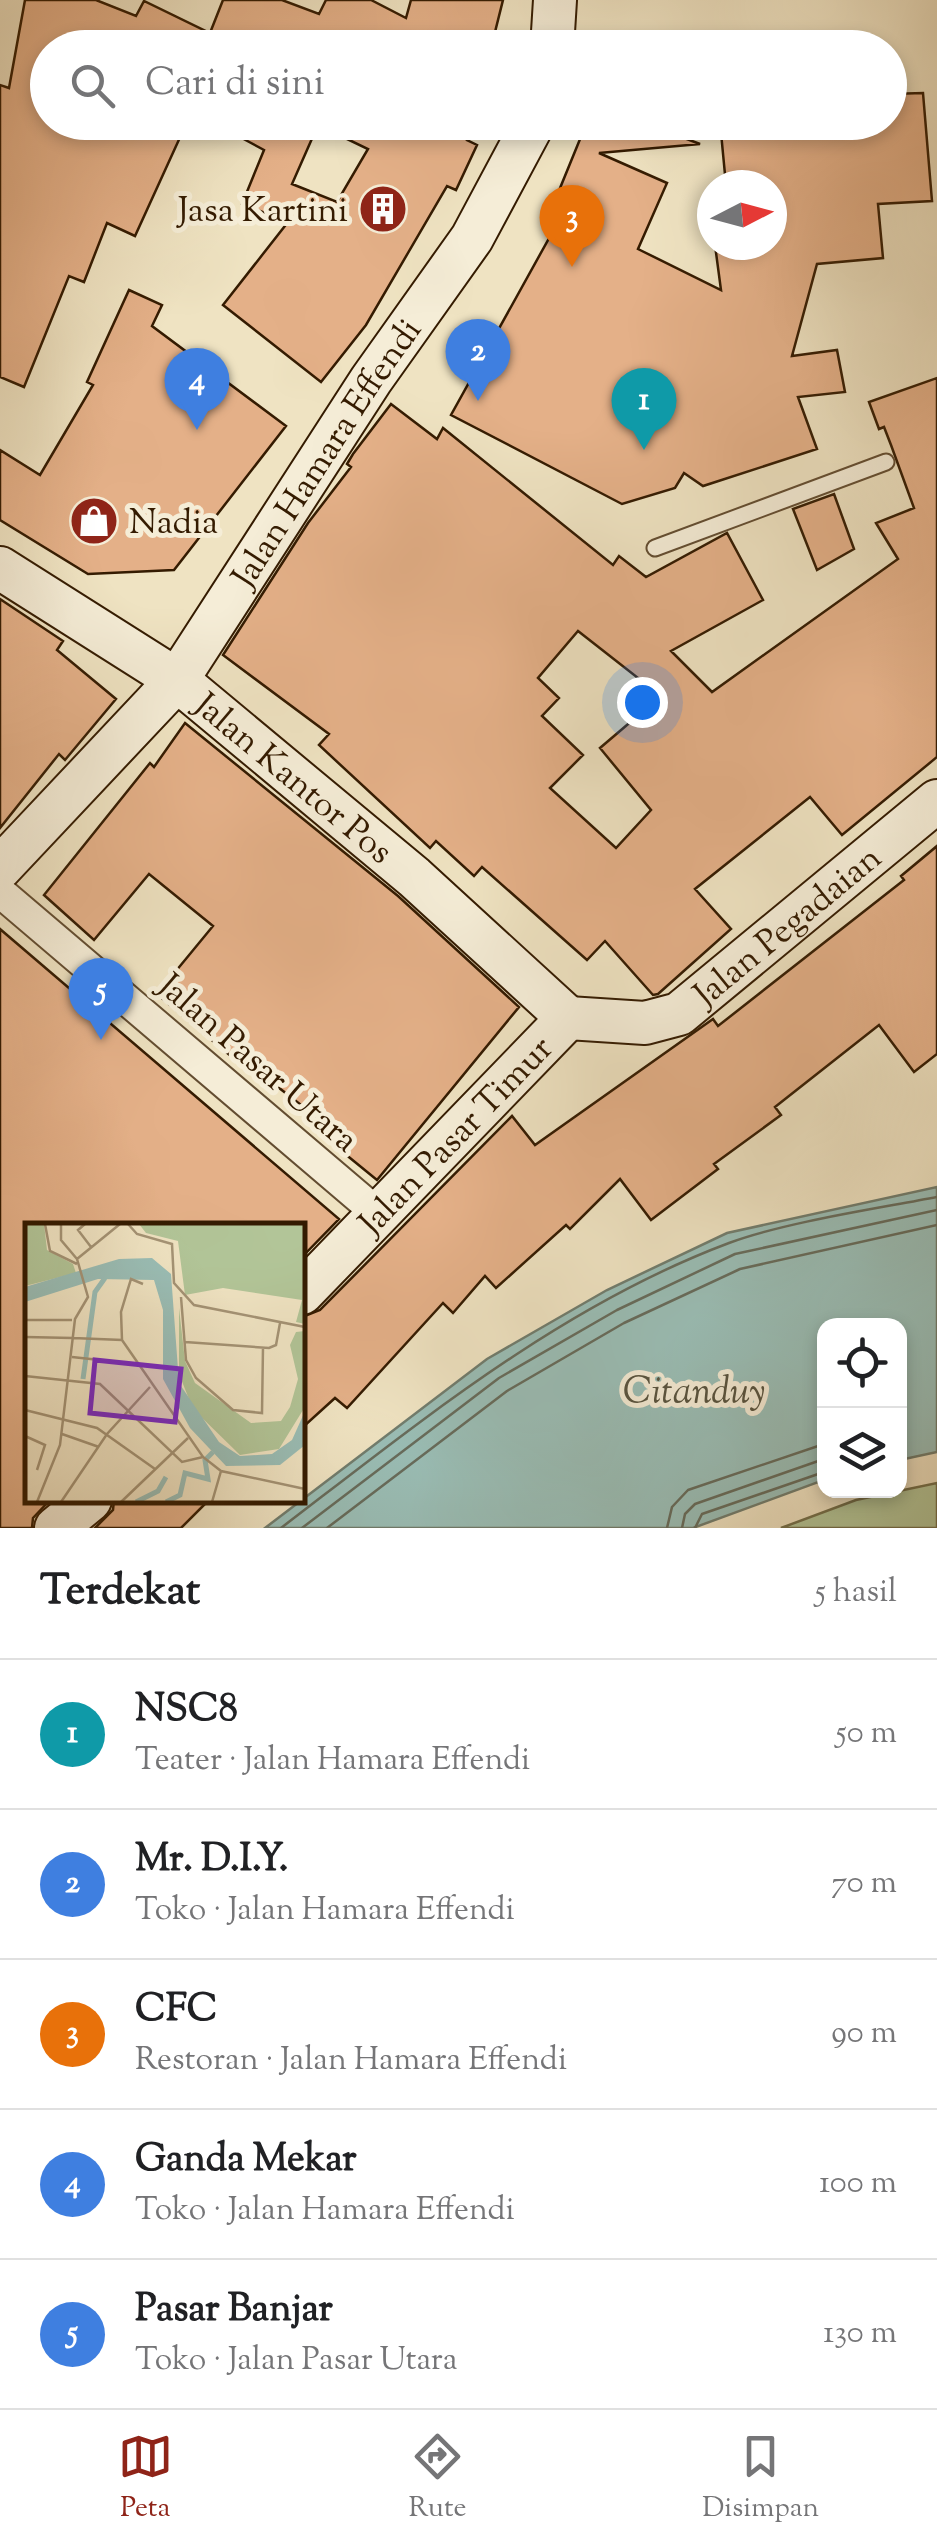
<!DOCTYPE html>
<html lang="id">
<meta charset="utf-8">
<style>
body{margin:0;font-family:"Sorts Mill Goudy",serif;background:#f2f2f2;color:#202124}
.controls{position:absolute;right:30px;bottom:30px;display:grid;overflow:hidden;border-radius:20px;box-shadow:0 5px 15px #0003}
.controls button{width:90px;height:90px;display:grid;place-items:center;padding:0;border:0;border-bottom:2px solid #e0e0e0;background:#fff;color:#202124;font:50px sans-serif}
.compass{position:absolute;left:697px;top:170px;width:90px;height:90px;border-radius:50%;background:#fff;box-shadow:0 5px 15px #0003;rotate:84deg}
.you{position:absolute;left:642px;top:702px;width:35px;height:35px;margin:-25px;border:8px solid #fff;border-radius:50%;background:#1a73e8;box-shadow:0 0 0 15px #1a73e833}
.badge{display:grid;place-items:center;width:65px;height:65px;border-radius:50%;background:#8f2418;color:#fff;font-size:32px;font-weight:700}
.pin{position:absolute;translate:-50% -82px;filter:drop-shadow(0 2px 5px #0008)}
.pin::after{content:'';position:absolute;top:52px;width:35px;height:30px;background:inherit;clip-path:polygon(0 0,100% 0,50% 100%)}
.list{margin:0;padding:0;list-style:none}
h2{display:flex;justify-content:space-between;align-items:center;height:130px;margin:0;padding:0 40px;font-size:42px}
h2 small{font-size:32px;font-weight:400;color:#757577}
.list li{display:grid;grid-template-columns:65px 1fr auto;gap:30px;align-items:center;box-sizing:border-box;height:150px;padding:0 40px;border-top:2px solid #e0e0e0}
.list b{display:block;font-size:38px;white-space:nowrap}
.list p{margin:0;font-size:32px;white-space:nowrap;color:#757577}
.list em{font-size:32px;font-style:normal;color:#757577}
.icon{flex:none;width:55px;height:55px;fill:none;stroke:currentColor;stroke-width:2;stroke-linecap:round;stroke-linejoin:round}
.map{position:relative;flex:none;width:937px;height:1528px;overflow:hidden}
.search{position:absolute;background:#fff;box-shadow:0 5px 15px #0003;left:30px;right:30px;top:30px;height:110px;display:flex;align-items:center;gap:25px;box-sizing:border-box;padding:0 35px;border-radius:55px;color:#757577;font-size:38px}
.sheet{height:880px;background:#fff}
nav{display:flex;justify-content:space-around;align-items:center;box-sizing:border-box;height:140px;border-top:2px solid #e0e0e0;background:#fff;font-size:28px;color:#757577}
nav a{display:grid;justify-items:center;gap:5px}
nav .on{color:#8f2418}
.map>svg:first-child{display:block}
</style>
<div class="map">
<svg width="937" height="1528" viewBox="0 0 937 1528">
<rect width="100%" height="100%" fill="#efe3c2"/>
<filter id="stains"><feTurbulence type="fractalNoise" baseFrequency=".002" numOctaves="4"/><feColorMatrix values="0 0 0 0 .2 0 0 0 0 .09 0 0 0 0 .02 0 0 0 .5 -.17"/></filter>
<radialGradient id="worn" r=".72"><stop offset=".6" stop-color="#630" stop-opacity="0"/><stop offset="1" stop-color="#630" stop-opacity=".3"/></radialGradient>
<path fill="#b2c598" stroke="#73704c" stroke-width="2.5" d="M937,1483V1528H781L856,1500Z"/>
<path fill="#9abeb6" stroke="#717d6e" stroke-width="2.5" d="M937,1187V1452L900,1460V1326H824V1480L693,1528H265L487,1359L607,1290L727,1233Z"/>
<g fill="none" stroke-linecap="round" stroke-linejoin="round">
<path stroke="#676c5c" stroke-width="2.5" d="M281,1528C421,1421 561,1306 729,1243C786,1222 875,1209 937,1197
M302,1528L499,1378L617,1310L735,1254L937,1210
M327,1528L507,1391L624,1323L740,1269L937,1225
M667,1528L672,1507L688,1490L824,1444
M682,1528L685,1514L695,1504L824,1459
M695,1528L702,1514L824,1472"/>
</g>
<path fill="#e4b088" stroke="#341b01" stroke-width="2.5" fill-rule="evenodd" d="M25,0H96L136,16L144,1L210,33L223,0H282L319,14L326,0H371L406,18L411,0H503L491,48H48L41,94L48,96V122H187L135,236L107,223L84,282L69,276L24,387L0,377V85L9,88Z
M923,93L932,201L878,204L883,258L817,264L792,356L837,350L845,392L798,397L817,449L703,486L684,473L675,488L622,504L451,415L568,204L556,198L587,122H642L700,144L599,153L667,183L638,249L721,290L715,245H772V185H726L720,122H890V94Z
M212,122H473L467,140L477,145L456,190L447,186L366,325L321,382L223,305L288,222L242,204L264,150ZM318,125L368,149L337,202L292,184Z
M129,290L162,305L152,326L286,426L174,570L88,574L0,520V450L40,475L93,385L87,382Z
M937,378V757L842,835L810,797L695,889L731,929L658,994L653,995L605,941L587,960L482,867L474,876L436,841L430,848L319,745L329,734L223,655L308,523L351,467L347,464L353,454L391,404L437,439L443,428L613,565L619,556L646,577L727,533L763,600L671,651L712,692L898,559L876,523L914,508L891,445L884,427L879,429L869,402ZM578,631L661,696L600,748L651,810L616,848L550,788L583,755L542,716L559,698L538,678Z
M834,494L854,549L817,570L793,509Z
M0,599L63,641L57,650L116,699L65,760L59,754L0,828Z
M185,723L398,896L519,1007L377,1180L317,1131L324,1123L242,1059L239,1063L157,994L213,926L149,874L94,940L44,895L150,763L154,767Z
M937,846V1054L914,1072L879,1025L775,1107L781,1115L714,1164L718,1169L651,1220L620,1179L570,1229L566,1225L496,1288L485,1276L453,1313L443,1303L347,1408L335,1398L302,1428V1317L320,1310L512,1116L535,1145L713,1019L718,1026L904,880L901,876Z
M0,929L339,1219L302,1257V1226H28V1500H50L33,1518L32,1528H0Z
M114,1500H209L181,1528H95L113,1510Z"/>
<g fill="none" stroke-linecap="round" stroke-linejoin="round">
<g stroke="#634d31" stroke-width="19">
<path id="lane" d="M655,548L886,462"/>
</g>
<g stroke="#634d31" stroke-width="34">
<path id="street" d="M0,892L376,1212"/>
</g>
<g stroke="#341b01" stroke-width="46">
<g id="secondary">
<path d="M552,48L555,0"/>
<path id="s1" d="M0,568L177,680L414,877L568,1018"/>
<path id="s2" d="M0,868L177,680L371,380L472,238L534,122"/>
<path id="s3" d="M568,1018L645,1023L679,1014L937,801"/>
<path id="s4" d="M302,1293L568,1018"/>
<path d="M56,1528L90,1500"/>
</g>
</g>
<use href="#lane" stroke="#f5edd7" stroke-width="15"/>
<use href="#street" stroke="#f5edd7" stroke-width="30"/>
<use href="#secondary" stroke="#f5edd7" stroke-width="42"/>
</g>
<defs>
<g id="building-disc" transform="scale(2.5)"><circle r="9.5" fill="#8f2418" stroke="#f5edd7"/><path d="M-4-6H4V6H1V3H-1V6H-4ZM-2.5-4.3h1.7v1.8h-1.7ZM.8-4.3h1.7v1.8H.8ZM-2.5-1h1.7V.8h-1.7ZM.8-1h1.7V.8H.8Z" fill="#fff"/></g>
<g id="shop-disc" transform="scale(2.5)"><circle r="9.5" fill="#8f2418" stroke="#f5edd7"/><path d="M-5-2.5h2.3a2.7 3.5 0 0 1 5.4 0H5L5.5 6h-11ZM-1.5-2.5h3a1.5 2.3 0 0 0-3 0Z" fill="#fff"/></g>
</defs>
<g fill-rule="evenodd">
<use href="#building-disc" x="383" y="209"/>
<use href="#shop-disc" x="94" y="521"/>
</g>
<g text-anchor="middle" stroke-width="10" stroke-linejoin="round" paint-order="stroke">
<g font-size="35" fill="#341b01" stroke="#f5edd7" text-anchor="end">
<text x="348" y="221">Jasa Kartini</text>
<text x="129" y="533" text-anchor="start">Nadia</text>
</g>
<g font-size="35" fill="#341b01" stroke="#f5edd7">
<text dy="12" stroke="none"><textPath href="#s2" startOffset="530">Jalan Hamara Effendi</textPath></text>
<text dy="12" stroke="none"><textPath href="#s1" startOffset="362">Jalan Kantor Pos</textPath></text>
<text dy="12" stroke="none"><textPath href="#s3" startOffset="252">Jalan Pegadaian</textPath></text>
<text transform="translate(259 1062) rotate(41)" y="12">Jalan Pasar Utara</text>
<text dy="12" stroke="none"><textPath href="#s4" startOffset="220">Jalan Pasar Timur</textPath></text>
</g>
<g font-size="38" font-style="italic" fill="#585440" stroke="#f5edd7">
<text x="694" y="1403">Citanduy</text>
</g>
</g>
<g transform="translate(25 1223)">
<rect width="280" height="280" fill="#efe3c2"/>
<path d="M0,1H19L22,27L48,41L51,50L0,63ZM114,1H280V101L271,99L277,77L198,65L160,72L153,18L121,10ZM154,85L160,138L170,160L226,200L256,198L265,184L273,156L265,122L271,109L280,108L278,187L254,226L215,232L168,186L154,151Z" fill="#b2c598"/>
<path d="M127,35L146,51L154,160L194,219L215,233L247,231L267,217L280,188V222L255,242L201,243L165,205L138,156V87L129,57L73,56L0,79V64L94,36Z" fill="#9abeb6"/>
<path fill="none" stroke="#9abeb6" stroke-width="5" d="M58,156L70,69L80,55M111,279L133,268L141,254M141,279L155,272L160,250L183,256L180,237L188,229"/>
<path fill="none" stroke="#a49375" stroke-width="2.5" d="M20,1L25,28L52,41M36,1V17L52,36M60,1L53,7L66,24M103,1L112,11L147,21L149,60L169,82L280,104M156,74L161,137L171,155L208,187L237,190L238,124M0,97H47M0,114L48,115M48,115L97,117L178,234L196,248L280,266M97,117L96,89L106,56L118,61M160,119L244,125L251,122L255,100M47,134L84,138M0,153L75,161L157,239L178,234M0,187L72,205L130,246M37,211L74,224M0,213L20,222L12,247M12,279L35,222L50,96L63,74L52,36L95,1M36,279L82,211L125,164M96,279L163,215M187,279L196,248"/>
<path fill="#7b2cbf" fill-opacity="0.15" stroke="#7b2cbf" stroke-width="5" d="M70,137L156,146L150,199L65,190Z"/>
<rect width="280" height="280" fill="none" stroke="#341b01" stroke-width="5"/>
</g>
<rect width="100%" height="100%" filter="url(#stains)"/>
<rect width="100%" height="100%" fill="url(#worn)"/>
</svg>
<div class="controls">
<button><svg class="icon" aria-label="locate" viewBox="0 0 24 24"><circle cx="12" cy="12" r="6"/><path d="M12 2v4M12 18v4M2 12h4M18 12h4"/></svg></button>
<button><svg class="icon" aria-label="layers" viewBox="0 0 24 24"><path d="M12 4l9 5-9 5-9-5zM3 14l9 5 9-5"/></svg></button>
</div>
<svg class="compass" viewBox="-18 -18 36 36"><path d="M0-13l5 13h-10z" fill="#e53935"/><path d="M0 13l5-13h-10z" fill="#757577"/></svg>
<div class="you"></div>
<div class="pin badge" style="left:644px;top:450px;background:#0f9aa8">1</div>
<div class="pin badge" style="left:478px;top:401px;background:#3f7fe0">2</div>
<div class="pin badge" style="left:572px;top:267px;background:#e8710a">3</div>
<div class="pin badge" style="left:197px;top:430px;background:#3f7fe0">4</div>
<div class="pin badge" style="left:101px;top:1040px;background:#3f7fe0">5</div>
<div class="search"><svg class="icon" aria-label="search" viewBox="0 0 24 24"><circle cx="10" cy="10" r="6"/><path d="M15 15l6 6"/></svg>Cari di sini</div>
</div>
<section class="sheet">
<h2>Terdekat<small>5 hasil</small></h2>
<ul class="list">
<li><span class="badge" style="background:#0f9aa8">1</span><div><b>NSC8</b><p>Teater · Jalan Hamara Effendi</p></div><em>50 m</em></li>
<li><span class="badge" style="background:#3f7fe0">2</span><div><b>Mr. D.I.Y.</b><p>Toko · Jalan Hamara Effendi</p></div><em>70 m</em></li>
<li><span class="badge" style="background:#e8710a">3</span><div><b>CFC</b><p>Restoran · Jalan Hamara Effendi</p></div><em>90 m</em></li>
<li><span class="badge" style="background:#3f7fe0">4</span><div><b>Ganda Mekar</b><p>Toko · Jalan Hamara Effendi</p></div><em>100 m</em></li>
<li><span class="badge" style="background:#3f7fe0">5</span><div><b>Pasar Banjar</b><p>Toko · Jalan Pasar Utara</p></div><em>130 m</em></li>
</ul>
</section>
<nav>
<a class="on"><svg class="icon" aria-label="map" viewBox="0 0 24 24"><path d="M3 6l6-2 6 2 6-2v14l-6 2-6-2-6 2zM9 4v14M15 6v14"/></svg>Peta</a>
<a><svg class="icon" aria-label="directions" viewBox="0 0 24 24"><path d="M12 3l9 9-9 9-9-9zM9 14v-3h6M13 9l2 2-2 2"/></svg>Rute</a>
<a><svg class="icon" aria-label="saved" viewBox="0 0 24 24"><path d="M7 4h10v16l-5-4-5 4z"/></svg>Disimpan</a>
</nav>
